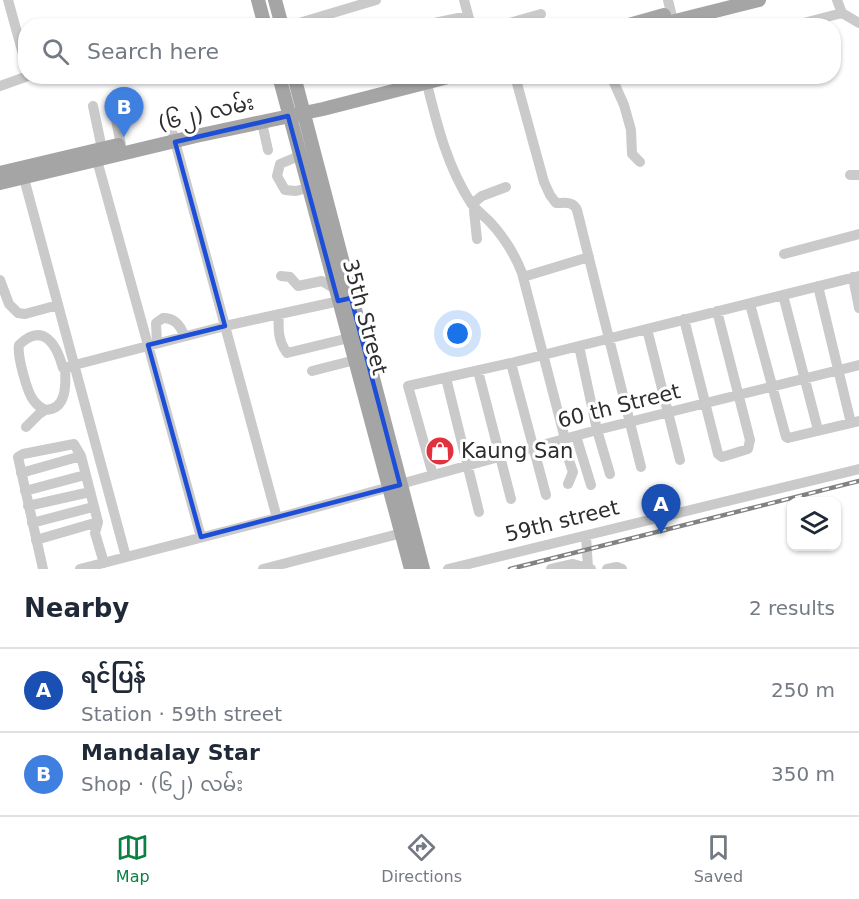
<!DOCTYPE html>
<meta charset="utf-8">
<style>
body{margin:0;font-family:"DejaVu Sans","Noto Sans Myanmar",sans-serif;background:#f6f6f7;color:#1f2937}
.controls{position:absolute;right:18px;bottom:18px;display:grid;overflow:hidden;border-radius:12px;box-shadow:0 2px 4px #0004}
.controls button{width:54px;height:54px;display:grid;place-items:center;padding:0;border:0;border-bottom:2px solid #e0e1e3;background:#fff;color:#1f2937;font:30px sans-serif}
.you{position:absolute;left:458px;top:334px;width:21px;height:21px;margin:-15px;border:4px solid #fff;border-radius:50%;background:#1a73e8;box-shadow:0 0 0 9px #1a73e833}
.badge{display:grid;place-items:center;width:39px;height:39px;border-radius:50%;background:#0b8043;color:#fff;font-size:20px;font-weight:700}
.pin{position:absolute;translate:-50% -50px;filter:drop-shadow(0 2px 3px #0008)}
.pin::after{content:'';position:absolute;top:32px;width:21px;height:18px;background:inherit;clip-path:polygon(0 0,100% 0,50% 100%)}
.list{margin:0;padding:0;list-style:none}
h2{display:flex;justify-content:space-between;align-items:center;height:78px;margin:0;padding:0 24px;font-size:26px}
h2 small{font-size:20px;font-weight:400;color:#747a83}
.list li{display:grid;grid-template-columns:39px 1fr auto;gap:18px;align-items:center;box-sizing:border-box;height:84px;padding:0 24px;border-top:2px solid #e0e1e3}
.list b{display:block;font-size:22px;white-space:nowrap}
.list p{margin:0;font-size:20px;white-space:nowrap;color:#747a83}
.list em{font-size:20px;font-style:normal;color:#747a83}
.icon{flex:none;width:33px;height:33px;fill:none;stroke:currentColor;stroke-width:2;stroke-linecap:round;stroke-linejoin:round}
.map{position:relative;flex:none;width:859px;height:569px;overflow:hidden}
.search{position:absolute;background:#fff;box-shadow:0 2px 4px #0004;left:18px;right:18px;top:18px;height:66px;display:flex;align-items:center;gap:15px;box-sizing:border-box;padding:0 21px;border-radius:24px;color:#747a83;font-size:22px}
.sheet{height:246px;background:#fff}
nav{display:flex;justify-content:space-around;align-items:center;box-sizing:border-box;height:84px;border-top:2px solid #e0e1e3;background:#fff;font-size:16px;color:#747a83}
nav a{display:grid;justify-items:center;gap:3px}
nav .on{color:#0b8043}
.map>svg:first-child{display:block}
</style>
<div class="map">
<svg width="859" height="569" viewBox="0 0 859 569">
<rect width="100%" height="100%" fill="#fff"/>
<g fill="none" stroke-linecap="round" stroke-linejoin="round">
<path stroke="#cacaca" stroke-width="10" d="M8,0L26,65
M464,0L471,26
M668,0L673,21
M837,0L842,13
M289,26L376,0
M420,26L468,16
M499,26L541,14
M792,26L842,13L859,23
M398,76L401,89
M425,76C436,120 446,165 471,203C476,210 484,216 490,222C504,237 515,255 522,273L565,439
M515,76L544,182L550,195L556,203C565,203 573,201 577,210L641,467
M611,76L624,105L631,130L632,154L640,162
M0,86L28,76
M112,100L121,145
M93,106L102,149
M262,123L268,150
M173,134L277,518
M95,153L201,537
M299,156L280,164L277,176L285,190L296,191L308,188
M22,171L126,557
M850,175H859
M472,204L482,196L506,187
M474,211L477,239
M784,254L859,234
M281,276L290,277L298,286L322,281L335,289L338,288
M523,277L589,257
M853,277L859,308
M0,280L9,304L18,313L25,314L58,305
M818,286L851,423
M783,295L818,430
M750,304L786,437L788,438L859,421
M279,314C278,329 278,341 287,353L349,338
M684,319L718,454L722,457L748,449L750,440L717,311
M647,329L680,460
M157,343L156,323L163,318C175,318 181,326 184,336
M579,346L597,430L610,474
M511,363L546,495
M65,368C66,384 67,410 45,410C41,408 37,405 34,401C27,393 17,355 19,345C44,321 57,346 63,368L225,326L344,300
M312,371L355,360
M478,371L511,499
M446,378L479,512
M26,427L39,414L45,410
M576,436L591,485
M562,440L573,472L568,484
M21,473L81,456
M433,475L408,386L511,363L859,276
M25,491L85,475
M28,506L90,492
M32,523L93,507
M586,536L588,568
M36,540L98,522
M43,569L18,457L23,454L74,444L81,456L98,522L95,533L104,563
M80,569L277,518L597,430L859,365
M263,569L402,533
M448,569L859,469
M551,569L573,564L591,569
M607,569L617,567L622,569"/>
<path stroke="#a5a5a5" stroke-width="14" d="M258,0L265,26
M275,0L282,26
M625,26L664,15
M655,26L759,0
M279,76L411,569
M294,76L423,569
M0,173L118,145
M0,183L196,136L323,109L452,76"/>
<g stroke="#828282" stroke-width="4.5">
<path id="rail" d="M510,569L859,481"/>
</g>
<use href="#rail" stroke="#fff" stroke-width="2" stroke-dasharray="7" stroke-linecap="butt"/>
</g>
<path fill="none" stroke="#1d4ed8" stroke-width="4.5" stroke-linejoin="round" d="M288,116L338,301L351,298L400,485L201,537L148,345L225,326L175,142Z"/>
<defs>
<g id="shop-disc" transform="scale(1.5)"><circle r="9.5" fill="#e2303d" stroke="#fff"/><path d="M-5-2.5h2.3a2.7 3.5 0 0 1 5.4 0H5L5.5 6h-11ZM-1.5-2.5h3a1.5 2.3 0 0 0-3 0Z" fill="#fff"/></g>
</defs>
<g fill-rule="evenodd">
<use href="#shop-disc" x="440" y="451"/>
</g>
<g text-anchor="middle" stroke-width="6" stroke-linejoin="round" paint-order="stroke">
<g font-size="21" fill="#2d2d2d" stroke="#fff">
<text transform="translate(206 113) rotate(-13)" y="7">(၆၂) လမ်း</text>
<text transform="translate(365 317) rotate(75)" y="7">35th Street</text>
<text transform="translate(619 406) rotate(-14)" y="7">60 th Street</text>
<text transform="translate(562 521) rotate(-14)" y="7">59th street</text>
</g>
<g font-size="21" fill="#2d2d2d" stroke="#fff" text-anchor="start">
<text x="461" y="458">Kaung San</text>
</g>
</g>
</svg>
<div class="controls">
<button><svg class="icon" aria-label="layers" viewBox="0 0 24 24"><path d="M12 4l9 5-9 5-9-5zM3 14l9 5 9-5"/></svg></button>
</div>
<div class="you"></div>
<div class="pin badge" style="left:661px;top:534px;background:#1a4fb4">A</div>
<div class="pin badge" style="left:124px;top:137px;background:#3f7fe0">B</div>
<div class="search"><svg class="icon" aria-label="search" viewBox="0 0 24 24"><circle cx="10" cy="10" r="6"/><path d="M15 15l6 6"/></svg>Search here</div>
</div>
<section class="sheet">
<h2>Nearby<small>2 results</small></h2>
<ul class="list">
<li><span class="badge" style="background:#1a4fb4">A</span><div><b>ရင်ပြန်</b><p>Station · 59th street</p></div><em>250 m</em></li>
<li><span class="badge" style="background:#3f7fe0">B</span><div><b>Mandalay Star</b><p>Shop · (၆၂) လမ်း</p></div><em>350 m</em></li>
</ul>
</section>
<nav>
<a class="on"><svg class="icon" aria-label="map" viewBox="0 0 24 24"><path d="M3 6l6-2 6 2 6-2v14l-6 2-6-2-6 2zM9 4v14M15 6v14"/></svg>Map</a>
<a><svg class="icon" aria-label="directions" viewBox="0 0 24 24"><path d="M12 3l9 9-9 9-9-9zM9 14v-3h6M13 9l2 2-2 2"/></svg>Directions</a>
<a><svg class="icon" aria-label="saved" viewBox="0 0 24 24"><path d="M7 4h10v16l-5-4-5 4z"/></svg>Saved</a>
</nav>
